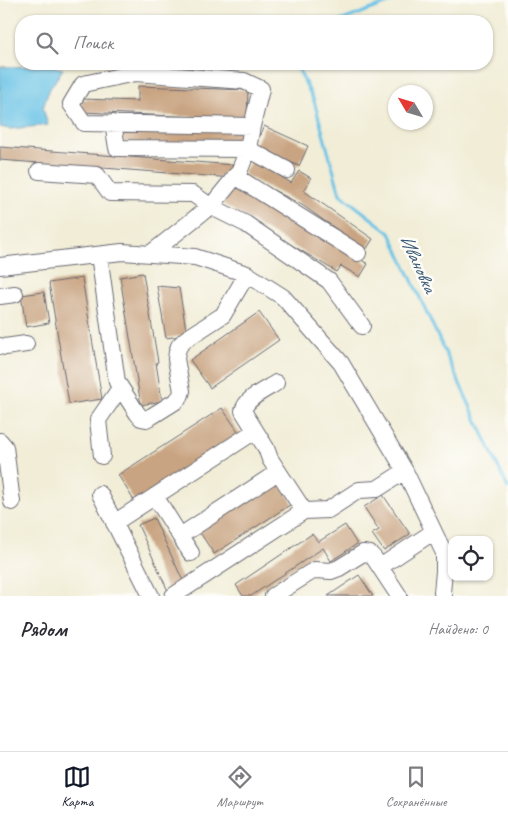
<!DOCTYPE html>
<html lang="ru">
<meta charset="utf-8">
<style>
body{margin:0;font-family:Caveat,sans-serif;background:#f2f2f3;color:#2b2b33}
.controls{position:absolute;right:15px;bottom:15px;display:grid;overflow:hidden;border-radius:10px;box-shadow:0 1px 4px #0004}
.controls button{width:45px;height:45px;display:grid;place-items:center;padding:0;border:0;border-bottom:1px solid #e1e1e2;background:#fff;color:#2b2b33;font:25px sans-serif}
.compass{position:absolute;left:388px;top:85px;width:45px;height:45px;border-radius:50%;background:#fff;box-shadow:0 1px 4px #0004;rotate:308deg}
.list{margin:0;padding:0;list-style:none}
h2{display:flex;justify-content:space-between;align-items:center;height:65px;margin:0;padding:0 20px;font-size:21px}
h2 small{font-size:16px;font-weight:400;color:#7c7c81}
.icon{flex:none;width:28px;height:28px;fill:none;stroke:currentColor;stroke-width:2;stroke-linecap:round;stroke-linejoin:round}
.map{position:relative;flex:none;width:508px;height:596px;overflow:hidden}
.search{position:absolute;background:#fff;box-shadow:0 1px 4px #0004;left:15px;right:15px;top:15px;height:55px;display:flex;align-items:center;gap:12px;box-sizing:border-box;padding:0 18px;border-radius:20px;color:#7c7c81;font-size:19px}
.sheet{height:155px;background:#fff}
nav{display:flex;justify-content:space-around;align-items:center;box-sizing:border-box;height:70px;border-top:1px solid #e1e1e2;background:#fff;font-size:14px;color:#7c7c81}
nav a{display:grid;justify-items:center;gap:2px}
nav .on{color:#111827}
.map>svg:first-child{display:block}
</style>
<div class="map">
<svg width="508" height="596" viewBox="0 0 508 596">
<rect width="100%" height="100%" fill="#fdfcf7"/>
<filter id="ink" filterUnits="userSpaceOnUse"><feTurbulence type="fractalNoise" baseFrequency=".02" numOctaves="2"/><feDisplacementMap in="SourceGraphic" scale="10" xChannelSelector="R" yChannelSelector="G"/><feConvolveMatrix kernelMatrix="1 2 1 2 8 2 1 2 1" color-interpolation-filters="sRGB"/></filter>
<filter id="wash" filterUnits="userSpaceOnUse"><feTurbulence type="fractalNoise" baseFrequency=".0096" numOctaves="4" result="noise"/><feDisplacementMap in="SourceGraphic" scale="20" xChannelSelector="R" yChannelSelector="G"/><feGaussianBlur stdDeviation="1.12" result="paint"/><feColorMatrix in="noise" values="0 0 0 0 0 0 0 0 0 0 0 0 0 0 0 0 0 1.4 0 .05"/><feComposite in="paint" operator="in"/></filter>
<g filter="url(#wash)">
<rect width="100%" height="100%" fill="#f1edd7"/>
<path fill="#68c2e6" stroke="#457290" d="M52,66L63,69L49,90L43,108L48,125L10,129L0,127V67Z"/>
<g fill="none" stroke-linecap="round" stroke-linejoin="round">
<path stroke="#68c2e6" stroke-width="3" d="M340,21L396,0
M296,64L314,101L340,194L390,233L508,488"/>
</g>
<g id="blocks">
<path fill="#c9a482" d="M138,86L248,90L247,119L81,112L82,99L138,101Z
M264,126L308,146L299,166L255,146Z
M123,127L245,131V146L122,142Z
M0,147L234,165L233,178L0,160Z
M253,159L291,183L299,171L311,178L304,191L373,239L366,250L302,205L243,174Z
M234,185L368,264L360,277L341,266L337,272L223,204Z
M143,273L158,362L156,363L162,401L141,405L120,277Z
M82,278L102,399L69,404L49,283Z
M157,286L179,288L187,335L166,338Z
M44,292L49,323L26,327L21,295Z
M259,312L279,340L210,388L190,360Z
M222,408L240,434L135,502L118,475Z
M277,480L293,503L214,554L199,531Z
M383,495L410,534L384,551L372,534L379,530L364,507Z
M154,518L184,583L168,591L138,525Z
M345,525L357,544L331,561L323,548L251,596H243L236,585L312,534L318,542Z
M359,575L373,596H328Z"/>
</g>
</g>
<g filter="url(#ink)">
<use href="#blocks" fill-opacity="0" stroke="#6a6972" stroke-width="1"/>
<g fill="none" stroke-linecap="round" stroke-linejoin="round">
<g stroke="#6a6972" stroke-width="18">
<path id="minor" d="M113,123L117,148L248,149L287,170
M39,171L97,175L110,193L193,194L210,206L246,224L329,281L362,326
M235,176L358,253
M150,254L213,204L239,172L248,149L252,126L261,89L244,81L135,73L83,84L71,104L84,123L252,126
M99,255L117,382L137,413L141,418L146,419L152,416L176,401L180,397L182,391L176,359L177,352L179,346L186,339L223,315L247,274
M0,266L122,252L195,257L247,274L283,297L341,363L405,471L444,553V571L442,593L444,596
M0,296L15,294
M0,346L5,347L26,344
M276,383C265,390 246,398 243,411L266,448L270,459L304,511
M0,441L5,447L12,502
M102,456L98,420L120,388
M100,494L151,596
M155,496L180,536L278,472
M114,523L255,431
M180,536L191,553
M380,567L433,532
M173,596L304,511L328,510L359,490L377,489L405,471
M273,596L308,574L315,570L331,571L339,568L363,553L370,554L374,558L399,596"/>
</g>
<use href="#minor" stroke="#fff" stroke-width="16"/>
</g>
</g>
<g text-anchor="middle" stroke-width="5" stroke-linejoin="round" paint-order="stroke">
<g font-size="19" font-style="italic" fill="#3a5a77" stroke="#fdfcf7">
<text transform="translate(419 263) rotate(65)" y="7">Ивановка</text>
</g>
</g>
</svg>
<div class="controls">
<button><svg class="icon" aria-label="locate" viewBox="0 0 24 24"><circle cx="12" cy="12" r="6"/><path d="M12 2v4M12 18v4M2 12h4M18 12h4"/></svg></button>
</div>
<svg class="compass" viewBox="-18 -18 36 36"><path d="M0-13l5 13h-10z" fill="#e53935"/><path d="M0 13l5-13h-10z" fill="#7c7c81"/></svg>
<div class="search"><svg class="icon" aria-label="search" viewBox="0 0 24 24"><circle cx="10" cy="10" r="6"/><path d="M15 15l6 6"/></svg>Поиск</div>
</div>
<section class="sheet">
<h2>Рядом<small>Найдено: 0</small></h2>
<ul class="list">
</ul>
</section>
<nav>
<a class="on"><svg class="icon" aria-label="map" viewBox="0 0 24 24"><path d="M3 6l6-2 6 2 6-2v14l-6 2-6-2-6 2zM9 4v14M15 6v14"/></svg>Карта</a>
<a><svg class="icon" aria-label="directions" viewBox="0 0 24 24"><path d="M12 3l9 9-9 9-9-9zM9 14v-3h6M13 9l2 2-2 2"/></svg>Маршрут</a>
<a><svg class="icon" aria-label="saved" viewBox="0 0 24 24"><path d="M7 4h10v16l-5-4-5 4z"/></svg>Сохранённые</a>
</nav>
